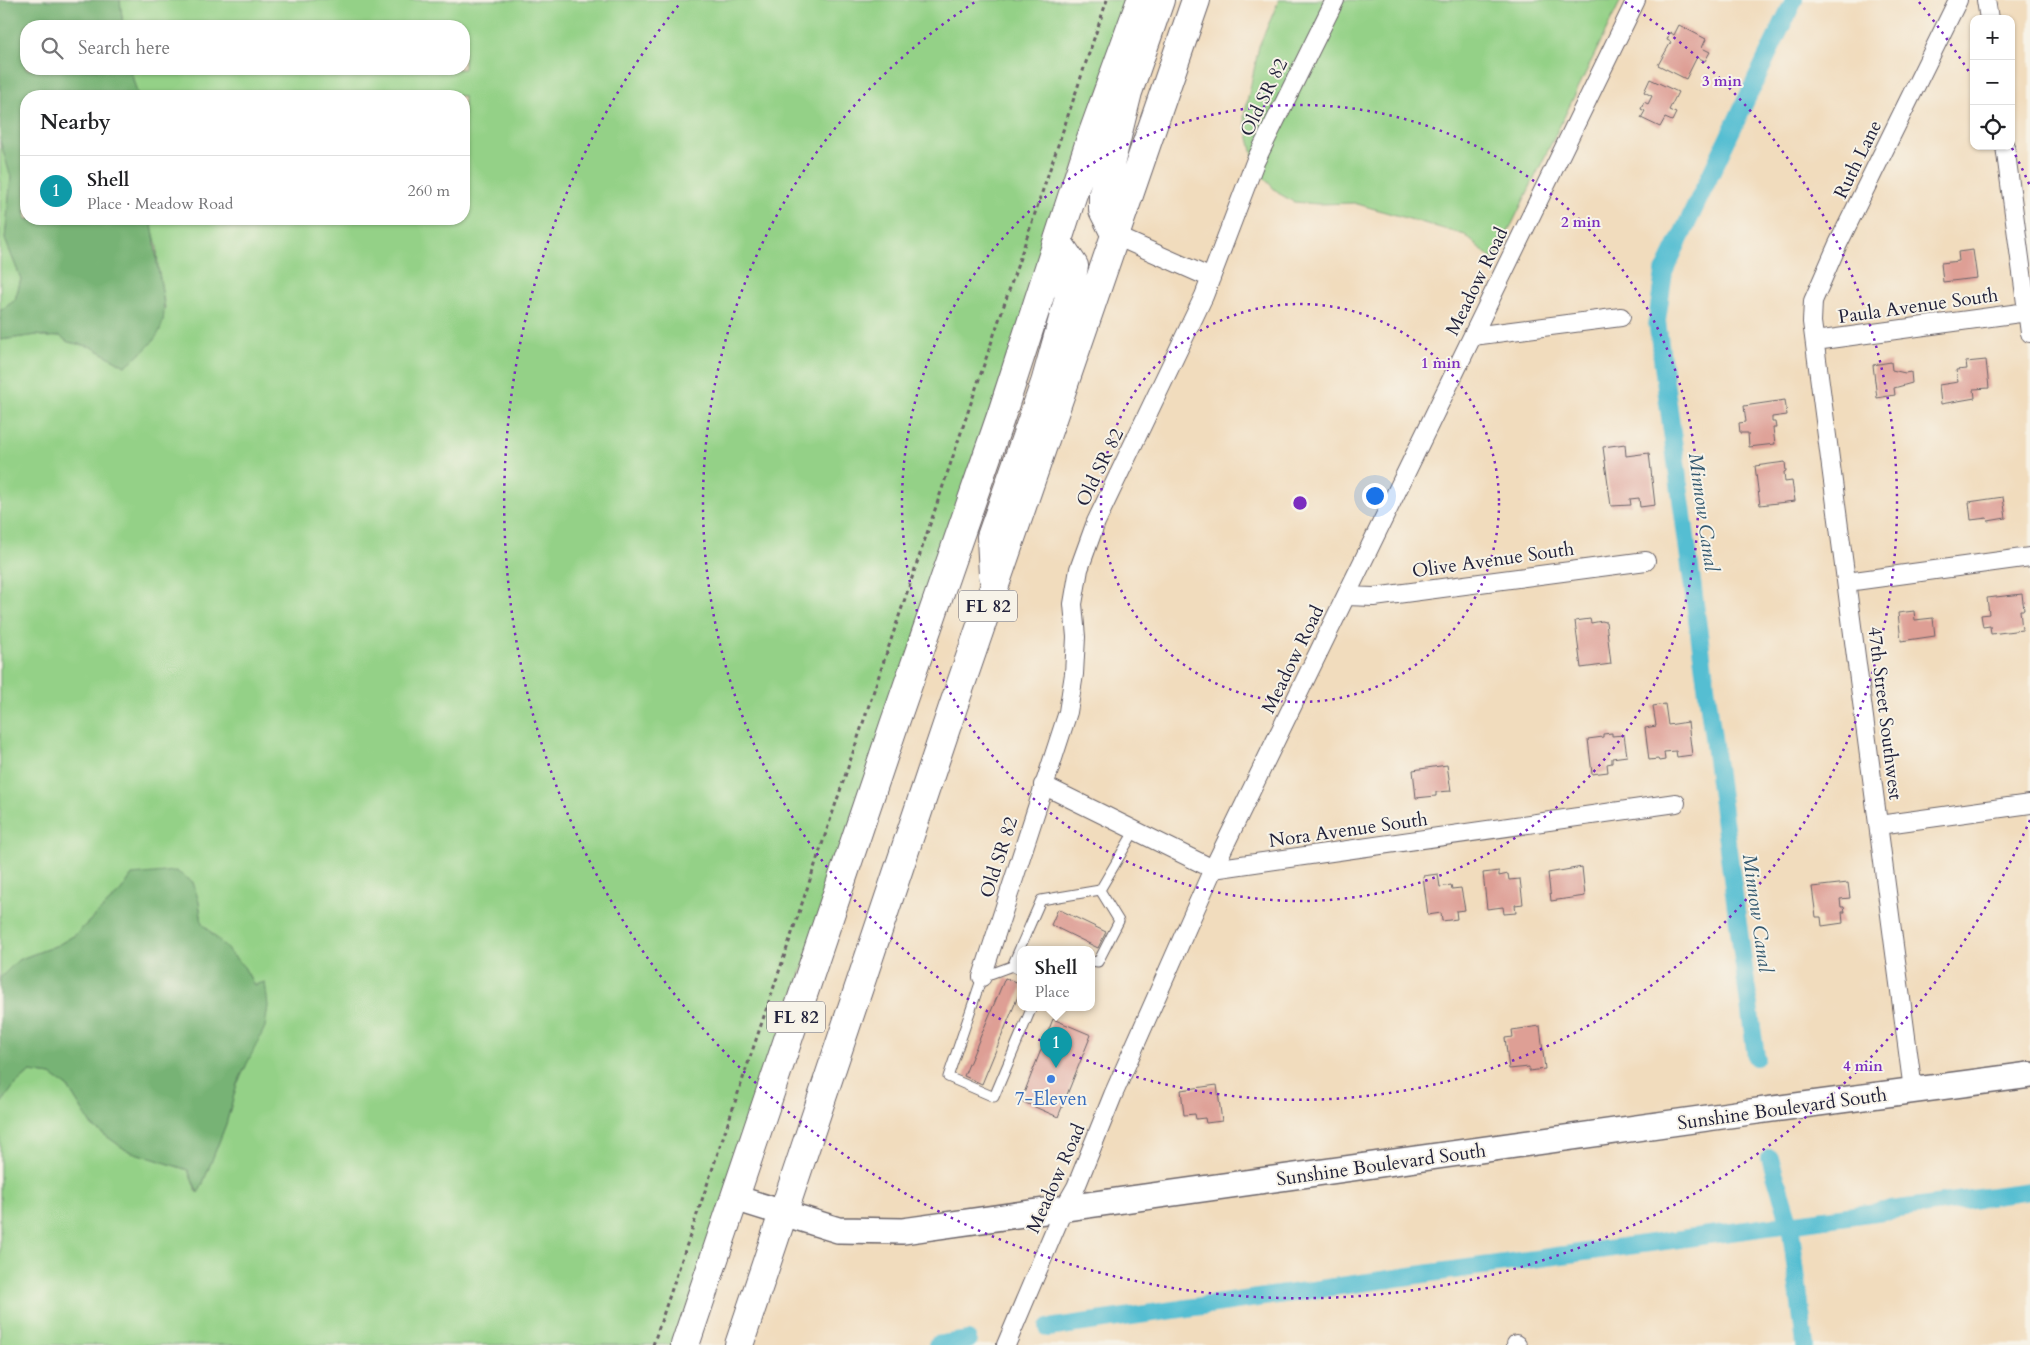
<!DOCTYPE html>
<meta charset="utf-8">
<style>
body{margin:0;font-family:Cardo,serif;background:#f2f2f2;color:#202124}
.controls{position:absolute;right:15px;top:15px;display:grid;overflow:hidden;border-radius:10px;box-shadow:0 1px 4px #0004}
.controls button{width:45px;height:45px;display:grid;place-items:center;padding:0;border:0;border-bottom:1px solid #e0e0e0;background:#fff;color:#202124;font:25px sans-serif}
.you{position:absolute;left:1374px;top:495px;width:18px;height:18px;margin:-12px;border:4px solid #fff;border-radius:50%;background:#1a73e8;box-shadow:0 0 0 8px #1a73e833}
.badge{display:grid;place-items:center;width:32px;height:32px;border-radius:50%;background:#db2777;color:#fff;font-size:16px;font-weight:700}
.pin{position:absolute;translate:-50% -41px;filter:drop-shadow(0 1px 2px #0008)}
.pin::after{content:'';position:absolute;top:26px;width:18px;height:15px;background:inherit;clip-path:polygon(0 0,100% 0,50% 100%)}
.popup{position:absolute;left:1017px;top:946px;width:78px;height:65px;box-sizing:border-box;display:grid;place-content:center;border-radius:10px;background:#fff;filter:drop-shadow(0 1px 4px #0005);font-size:16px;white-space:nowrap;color:#757577}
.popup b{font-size:19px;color:#202124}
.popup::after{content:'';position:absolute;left:50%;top:100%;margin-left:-10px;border:10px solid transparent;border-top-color:#fff}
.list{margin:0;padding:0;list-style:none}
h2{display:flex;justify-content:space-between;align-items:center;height:65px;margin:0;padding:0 20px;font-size:21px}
h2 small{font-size:16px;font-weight:400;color:#757577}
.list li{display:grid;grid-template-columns:32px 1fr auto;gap:15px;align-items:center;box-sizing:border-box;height:70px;padding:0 20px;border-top:1px solid #e0e0e0}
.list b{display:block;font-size:19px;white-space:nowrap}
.list p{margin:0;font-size:16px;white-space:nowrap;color:#757577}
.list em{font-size:16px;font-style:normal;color:#757577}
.icon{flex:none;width:28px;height:28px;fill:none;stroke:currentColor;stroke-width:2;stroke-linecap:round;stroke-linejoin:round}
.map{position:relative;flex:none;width:2030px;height:1345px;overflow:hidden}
.search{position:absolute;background:#fff;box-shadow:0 1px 4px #0004;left:20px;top:20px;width:450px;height:55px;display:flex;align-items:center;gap:12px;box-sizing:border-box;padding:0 18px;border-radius:20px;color:#757577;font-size:19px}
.panel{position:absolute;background:#fff;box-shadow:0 1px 4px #0004;left:20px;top:90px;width:450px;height:135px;border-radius:20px}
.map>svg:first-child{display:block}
</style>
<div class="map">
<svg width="2030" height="1345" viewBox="0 0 2030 1345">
<rect width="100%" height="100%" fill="#f7f3e8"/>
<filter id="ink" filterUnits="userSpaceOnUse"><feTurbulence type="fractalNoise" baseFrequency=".02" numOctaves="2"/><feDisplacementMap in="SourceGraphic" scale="10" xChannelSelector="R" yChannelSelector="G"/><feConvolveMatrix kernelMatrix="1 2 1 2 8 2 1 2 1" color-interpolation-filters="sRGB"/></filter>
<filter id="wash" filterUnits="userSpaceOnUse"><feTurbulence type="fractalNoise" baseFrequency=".0096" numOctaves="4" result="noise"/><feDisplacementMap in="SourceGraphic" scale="20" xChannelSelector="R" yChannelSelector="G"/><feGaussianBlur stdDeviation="1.12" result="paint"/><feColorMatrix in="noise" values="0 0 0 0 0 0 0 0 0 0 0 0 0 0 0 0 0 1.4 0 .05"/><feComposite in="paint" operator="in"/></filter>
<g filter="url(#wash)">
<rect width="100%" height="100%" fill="#f1dcbd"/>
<path fill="#94d187" stroke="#5b7a61" d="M120,0H1131L675,1345H0V1105L14,1086L30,1072L51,1075L68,1087L92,1126L126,1150L188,1170L197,1193L201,1188L226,1124L237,1084L246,1066L254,985L244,967L202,923L199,902L132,875L121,891L75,935L58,945L18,960L0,978V340L37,335L49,337L60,336L68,342L92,347L125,366L165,308L158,267L157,246L150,219H464V96H138L130,69H464V26H123Z
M1279,0H1621L1494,261L1465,235L1354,203L1318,204L1294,202L1278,193L1265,179L1253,155L1244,117L1259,46Z
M0,141L11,177L5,239L21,279L15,300L0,311Z"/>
<path fill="#77b374" stroke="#4c6a58" d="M0,0H120L123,26H26V69H130L138,96H26V219H150C156,236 155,252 158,269C168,321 170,332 125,366L92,347L68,342L60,336L49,337L37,335L0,340V311L15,300L21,279L5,239L11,177L0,141Z
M176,871L193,882L199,902L202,923L244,967L254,985L265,982L268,1006L265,1027L237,1084L226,1124L201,1188L198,1193L188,1170L126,1150L92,1126L68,1087L51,1075L30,1072L14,1086L0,1105V978L18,960L58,945L75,935L121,891L132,875Z"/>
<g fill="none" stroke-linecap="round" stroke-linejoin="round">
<path stroke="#55bed2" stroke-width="18" d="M1756,1057L1657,321L1664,272L1794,0
M1770,1158L1790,1224L1805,1345
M1048,1328L1417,1275L2030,1191
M937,1345L968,1340"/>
</g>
<g id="blocks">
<path fill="#de9f95" d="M1679,25L1706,39L1702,48L1710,52L1705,61L1697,57L1686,79L1658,65L1671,42L1667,40L1670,32L1674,35Z
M1650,79L1678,92L1669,110L1676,113L1672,121L1665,118L1660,127L1641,118L1645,111L1641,109L1644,102L1648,104L1652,96L1644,92Z
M1973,250L1977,278L1943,282L1941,263L1959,261L1958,252Z
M1986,360L1989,388L1974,389L1975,398L1941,404L1939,385L1958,382L1956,370L1967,369L1966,362Z
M1891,362L1892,370L1905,373L1911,372L1912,383L1894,388L1895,395L1877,398L1873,365Z
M1785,400L1787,415L1772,417V422H1775L1776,428H1773L1775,444L1749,447L1748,433H1740L1739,423L1746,422L1744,406Z
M1625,444L1626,456L1649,453L1655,505L1640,507L1639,498L1630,499L1631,505L1611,506L1603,447Z
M1785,462L1786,471L1784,472L1785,482L1792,481L1795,501L1760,505L1755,466Z
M2003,497L2006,518L1988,521L1987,518L1971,520L1969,502Z
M2022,594L2024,610H2020L2022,630L1991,634L1990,626L1983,627L1981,615L1989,614L1987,598Z
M1914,611L1915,620L1933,618L1935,636L1901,641L1898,613Z
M1590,619L1591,623L1602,621L1606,622L1611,664L1581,668L1575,621Z
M1665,704L1668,725L1688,722L1692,755L1677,757L1676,751L1664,752L1665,760L1659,761L1658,759L1649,760L1645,728L1656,726L1653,706Z
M1612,733V736L1624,735L1627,756L1612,758V763L1607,764L1608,772L1592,774L1588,739L1603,737V734Z
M1447,765L1451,791L1436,792V796L1416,798L1413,770Z
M1582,867L1585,896L1551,901L1548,873Z
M1499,871V876L1508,874L1509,880L1520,879L1523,904L1515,905L1516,913L1504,914L1503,907L1487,909L1483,873Z
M1438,874L1440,887L1451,885L1452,889L1461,888L1465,910L1456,911L1457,919L1442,921L1441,913L1428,915L1423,876Z
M1848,883L1850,898L1840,899L1841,907H1844L1845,912H1842L1843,923L1822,926L1821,917H1816L1812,887Z
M1058,909L1106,932L1098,948L1051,925Z
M1005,978L1021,984V989L982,1084L964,1076Z
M1053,1019L1091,1035L1058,1117L1021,1101Z
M1540,1026L1545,1069L1529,1071V1067L1509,1069L1505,1038L1513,1037L1512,1030Z
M1217,1085L1222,1121L1206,1123L1205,1118L1196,1119L1195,1114L1184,1115L1181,1090Z"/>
</g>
</g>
<g filter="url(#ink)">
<use href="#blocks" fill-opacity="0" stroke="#6a6368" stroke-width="1"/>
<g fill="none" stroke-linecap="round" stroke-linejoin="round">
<g stroke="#6a6368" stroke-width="11">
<path id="lane" d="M1091,961L1098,962L1119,921L1100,890
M1012,966L1021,971
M1032,1007L994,1097L948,1077L982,977L1012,966L1041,900L1100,890L1135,830"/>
</g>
<g stroke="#6a6368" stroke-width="20">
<path id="street" d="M1986,0L1989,19
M2005,146L2030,333
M1116,236L1211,278
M1473,336L1621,317
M1815,341L2027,312
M1847,582L2030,557
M1346,596L1374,597L1646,561
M1043,785L1213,869L1676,803
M1879,825L2030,804
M982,977L1068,712L1074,674L1076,637L1073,604L1079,569L1096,522L1204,296L1255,162L1335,0
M1913,1090L1812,322L1813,301L1837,246L1958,0
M1516,1344L1517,1345
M1006,1345L1064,1208L1076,1187L1113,1095L1213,869L1636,0"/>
</g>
<g stroke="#6a6368" stroke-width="28">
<path id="secondary" d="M735,1198L838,1230L903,1231L1750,1112L2030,1075"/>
</g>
<g stroke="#6a6368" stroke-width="30">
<path id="highway" d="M1116,236L1103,210V193L1128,92L1160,0
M993,575L991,537L1045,383L1068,301L1074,266L1058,242
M685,1345L894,725L1002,413L1090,141L1141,0
M739,1345L953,707L1196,0"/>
</g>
<path stroke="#6a6368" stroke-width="3" stroke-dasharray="4 4" stroke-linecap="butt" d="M653,1345L1107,0"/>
<use href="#lane" stroke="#fff" stroke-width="9"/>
<use href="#street" stroke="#fff" stroke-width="18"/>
<use href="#secondary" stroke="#fff" stroke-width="25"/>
<use href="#highway" stroke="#fff" stroke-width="28"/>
</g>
</g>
<g fill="none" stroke="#7b2cbf" stroke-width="2.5" stroke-dasharray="2.5 5">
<circle cx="1300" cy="503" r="199"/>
<circle cx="1300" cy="503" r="398"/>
<path d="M1625 2A597 597 0 1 1 975 2"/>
<path d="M2030 820A796 796 0 1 1 681 2M1919 2A796 796 0 0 1 1971 75M2012 148A796 796 0 0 1 2030 186"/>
</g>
<circle fill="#3f7fe0" stroke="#f7f3e8" stroke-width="2" cx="1051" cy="1079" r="5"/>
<g text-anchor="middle" stroke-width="4" stroke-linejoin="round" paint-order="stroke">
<g fill="#f7f3e8" stroke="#62616f" stroke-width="1">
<rect x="959" y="590.5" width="58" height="31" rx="4"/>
<rect x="767" y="1001.5" width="58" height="31" rx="4"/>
</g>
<g font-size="18" font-weight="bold" fill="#22223b">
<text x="988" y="612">FL 82</text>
<text x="796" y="1023">FL 82</text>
</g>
<g font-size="19" fill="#22223b" stroke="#f7f3e8">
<text transform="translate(1263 97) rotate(-64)" y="7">Old SR 82</text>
<text transform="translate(1857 159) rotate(-64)" y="7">Ruth Lane</text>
<text transform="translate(1476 281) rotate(-64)" y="7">Meadow Road</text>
<text transform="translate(1918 305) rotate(-8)" y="7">Paula Avenue South</text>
<text transform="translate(1099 467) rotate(-64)" y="7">Old SR 82</text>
<text transform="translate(1493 559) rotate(-8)" y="7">Olive Avenue South</text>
<text transform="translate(1292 659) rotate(-64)" y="7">Meadow Road</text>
<text transform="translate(1886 713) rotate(83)" y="7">47th Street Southwest</text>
<text transform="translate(1348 829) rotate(-8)" y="7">Nora Avenue South</text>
<text transform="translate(998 857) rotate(-72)" y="7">Old SR 82</text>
<text transform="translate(1782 1108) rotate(-8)" y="7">Sunshine Boulevard South</text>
<text transform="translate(1381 1164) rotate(-8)" y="7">Sunshine Boulevard South</text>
<text transform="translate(1055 1178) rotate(-66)" y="7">Meadow Road</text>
</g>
<g font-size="19" fill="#366cbe" stroke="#f7f3e8">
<text x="1051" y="1105">7-Eleven</text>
</g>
<g font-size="20" font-style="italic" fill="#345970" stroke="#f7f3e8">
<text transform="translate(1704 512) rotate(82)" y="7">Minnow Canal</text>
<text transform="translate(1758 913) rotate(82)" y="7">Minnow Canal</text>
</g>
</g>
<circle cx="1300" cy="503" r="8" fill="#7b2cbf" stroke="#f7f3e8" stroke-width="2.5"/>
<g font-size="15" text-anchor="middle" font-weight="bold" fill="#7b2cbf" stroke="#f7f3e8" stroke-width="4" stroke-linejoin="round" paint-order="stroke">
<text x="1722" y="86">3 min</text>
<text x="1581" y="227">2 min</text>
<text x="1441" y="368">1 min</text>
<text x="1863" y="1071">4 min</text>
</g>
</svg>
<div class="controls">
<button>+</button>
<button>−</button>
<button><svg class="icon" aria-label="locate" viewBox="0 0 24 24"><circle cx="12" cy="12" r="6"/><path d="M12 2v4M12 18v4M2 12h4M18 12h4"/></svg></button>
</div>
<div class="you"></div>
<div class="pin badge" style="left:1056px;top:1068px;background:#0f9aa8">1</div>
<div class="popup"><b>Shell</b>Place</div>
<div class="search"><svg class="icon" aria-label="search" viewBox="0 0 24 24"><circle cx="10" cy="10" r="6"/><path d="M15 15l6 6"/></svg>Search here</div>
<section class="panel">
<h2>Nearby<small></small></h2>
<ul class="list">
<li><span class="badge" style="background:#0f9aa8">1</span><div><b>Shell</b><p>Place · Meadow Road</p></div><em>260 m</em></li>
</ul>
</section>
</div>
